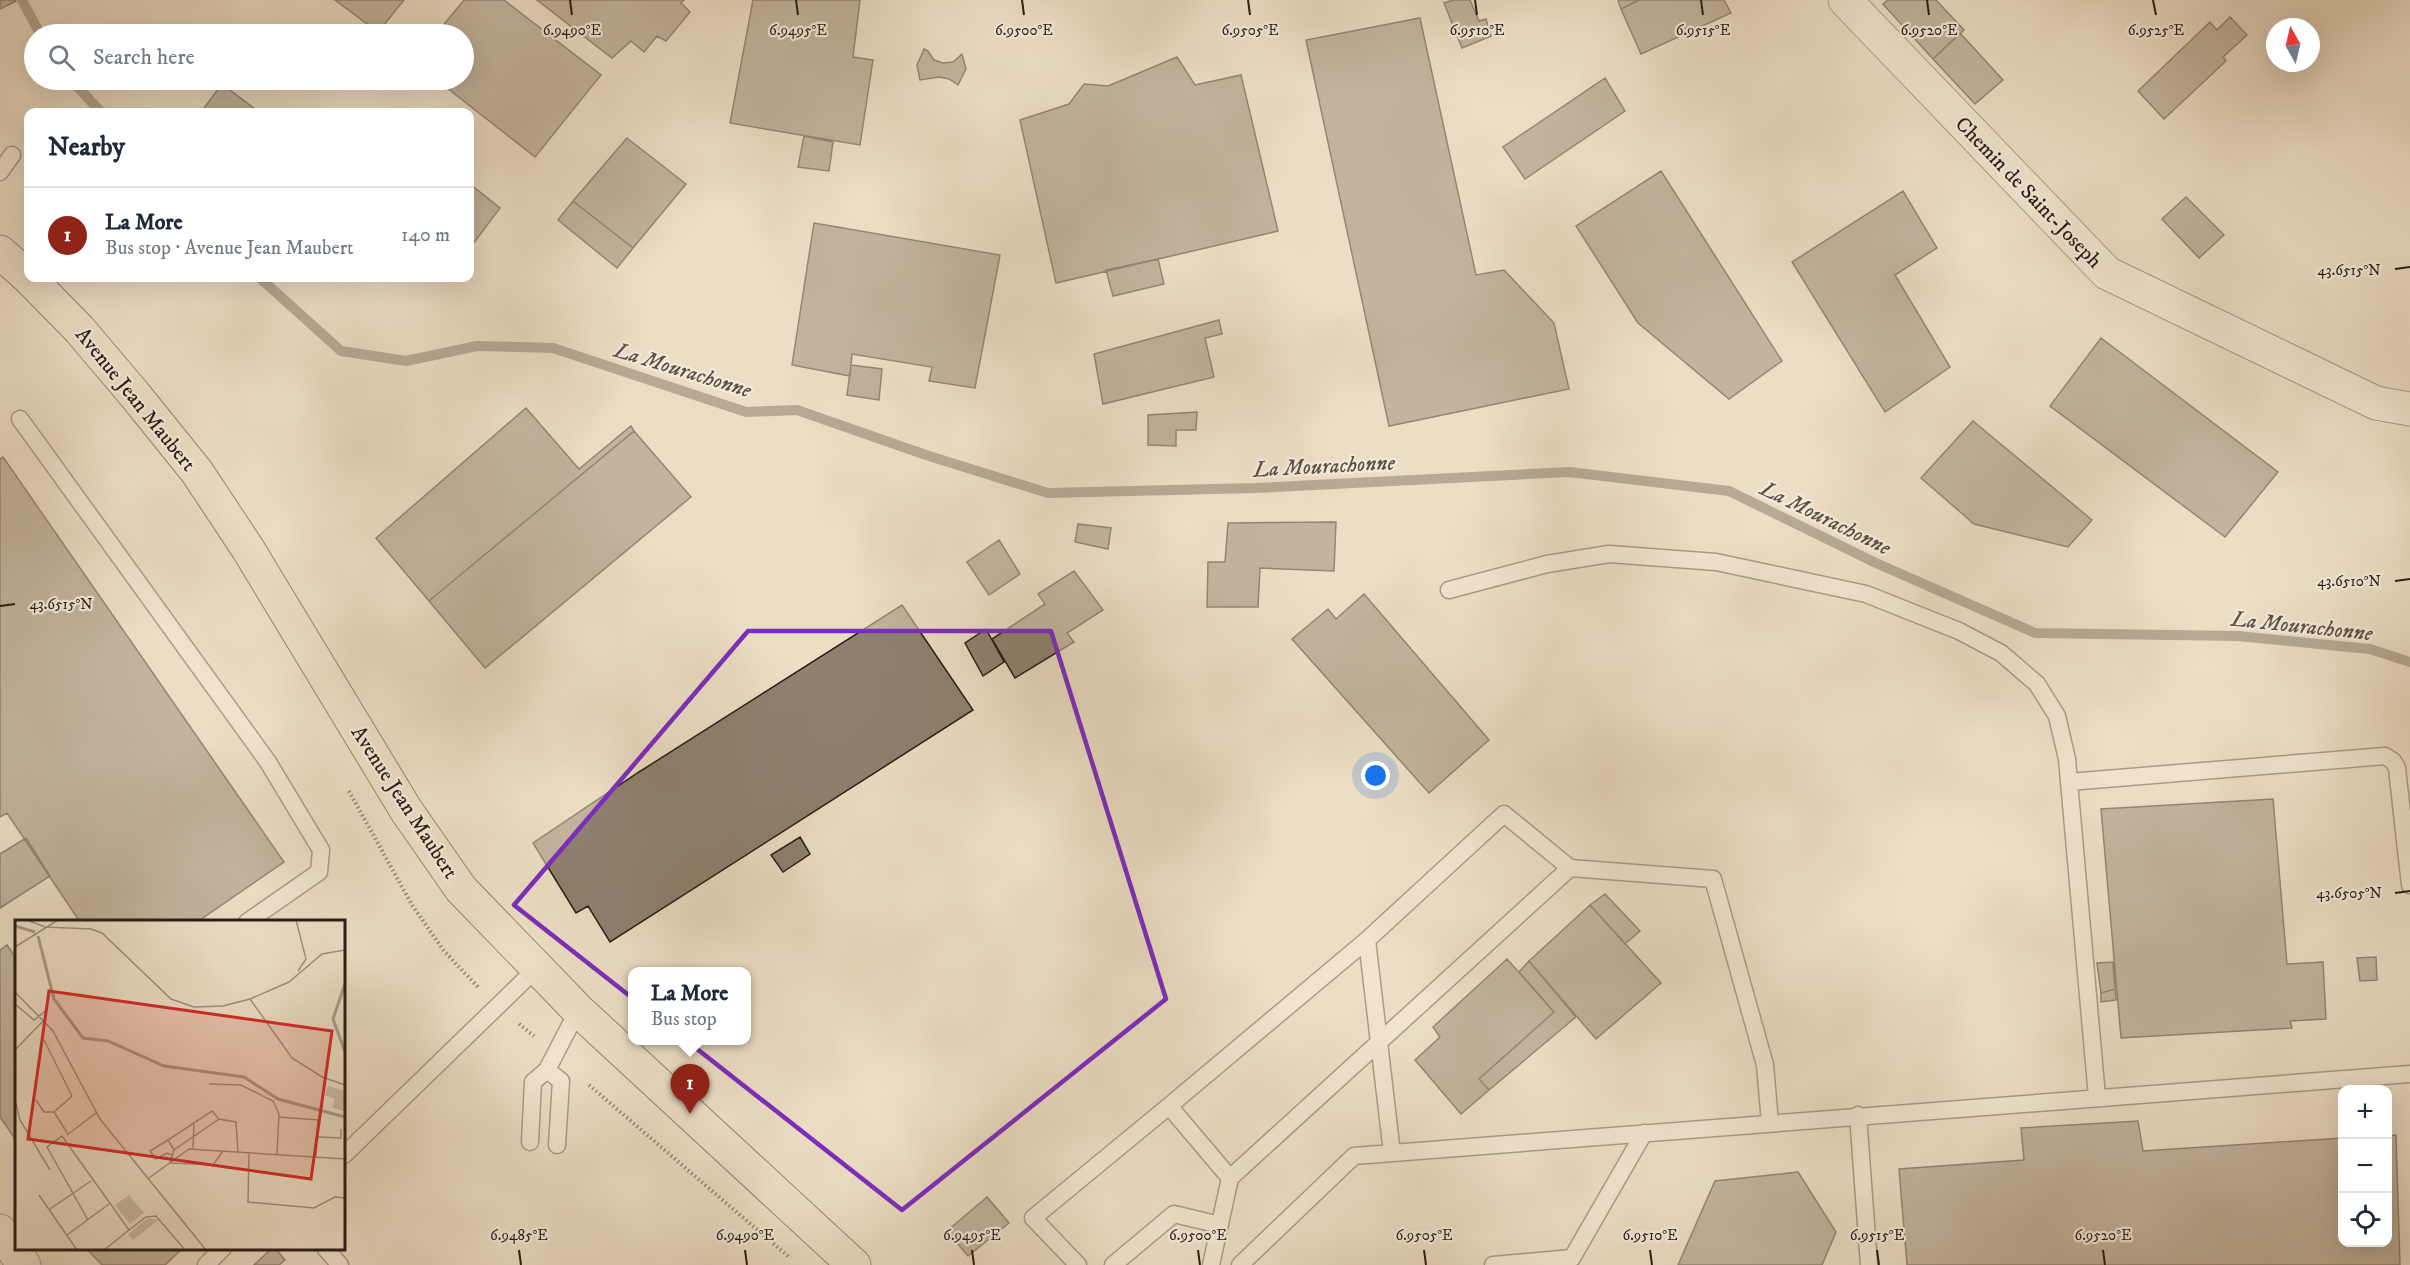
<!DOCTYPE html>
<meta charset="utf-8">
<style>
body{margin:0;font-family:"IM FELL DW Pica",serif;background:#f6f6f7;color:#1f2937}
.controls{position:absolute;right:18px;bottom:18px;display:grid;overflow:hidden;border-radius:12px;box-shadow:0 6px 24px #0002}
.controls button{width:54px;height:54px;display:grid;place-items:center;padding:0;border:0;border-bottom:2px solid #e0e1e3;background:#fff;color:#1f2937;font:30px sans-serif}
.compass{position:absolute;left:2266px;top:18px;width:54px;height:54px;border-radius:50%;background:#fff;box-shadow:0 6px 24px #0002;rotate:352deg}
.you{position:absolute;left:1376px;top:776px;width:21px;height:21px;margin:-15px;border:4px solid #fff;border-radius:50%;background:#1a73e8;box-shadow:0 0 0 9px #1a73e833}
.badge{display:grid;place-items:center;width:39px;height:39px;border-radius:50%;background:#8f2418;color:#fff;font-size:20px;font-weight:700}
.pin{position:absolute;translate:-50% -50px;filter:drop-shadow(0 2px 3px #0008)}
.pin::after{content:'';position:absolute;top:32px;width:21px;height:18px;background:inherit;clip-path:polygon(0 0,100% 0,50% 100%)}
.popup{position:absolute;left:628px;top:967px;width:123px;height:78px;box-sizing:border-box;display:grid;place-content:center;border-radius:12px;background:#fff;filter:drop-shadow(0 2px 4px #0005);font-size:20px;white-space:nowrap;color:#747a83}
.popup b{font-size:22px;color:#1f2937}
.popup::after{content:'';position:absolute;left:50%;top:100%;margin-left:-12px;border:12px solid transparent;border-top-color:#fff}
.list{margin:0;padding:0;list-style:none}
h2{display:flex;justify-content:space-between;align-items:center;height:78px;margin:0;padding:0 24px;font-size:26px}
h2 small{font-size:20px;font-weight:400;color:#747a83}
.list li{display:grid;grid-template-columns:39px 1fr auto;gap:18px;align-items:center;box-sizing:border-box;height:96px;padding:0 24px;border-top:2px solid #e0e1e3}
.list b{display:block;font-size:22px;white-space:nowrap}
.list p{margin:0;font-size:20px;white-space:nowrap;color:#747a83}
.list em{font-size:20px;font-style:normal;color:#747a83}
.icon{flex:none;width:33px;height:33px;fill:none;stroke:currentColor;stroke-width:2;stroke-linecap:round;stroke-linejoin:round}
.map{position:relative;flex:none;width:2410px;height:1265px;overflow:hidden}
.search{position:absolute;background:#fff;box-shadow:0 6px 24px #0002;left:24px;top:24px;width:450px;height:66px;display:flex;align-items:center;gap:15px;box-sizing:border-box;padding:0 21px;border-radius:33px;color:#747a83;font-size:22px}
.panel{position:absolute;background:#fff;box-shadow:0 6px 24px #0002;left:24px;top:108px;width:450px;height:174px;border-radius:12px}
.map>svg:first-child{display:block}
</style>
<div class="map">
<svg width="2410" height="1265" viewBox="0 0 2410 1265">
<rect width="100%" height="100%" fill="#ecdec5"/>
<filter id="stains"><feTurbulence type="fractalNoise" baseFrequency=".00333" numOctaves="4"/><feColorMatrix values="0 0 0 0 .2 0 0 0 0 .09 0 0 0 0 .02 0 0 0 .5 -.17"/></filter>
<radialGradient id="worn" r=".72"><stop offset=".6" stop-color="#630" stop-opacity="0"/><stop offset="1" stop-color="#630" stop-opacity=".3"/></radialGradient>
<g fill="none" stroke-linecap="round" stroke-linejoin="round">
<path stroke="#75695a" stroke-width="10" d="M22,0L40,34
M71,80L101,112
M260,278L341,351L406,361L477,346L553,348L746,412L797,410L926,455L1048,493L1255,488L1569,472L1729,491L1876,563L2035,633L2238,636L2370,649L2410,662"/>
</g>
<path fill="#8e8170" stroke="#281d14" stroke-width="1.5" d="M0,0H15L16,1L0,9Z
M335,0H404L378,32Z
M464,0H504L601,75L535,157L437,80H464V34H436Z
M537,0H684L681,3L690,12L666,41L657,36L644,52L631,41L612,58Z
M753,0H860L853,57L873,60L860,145L730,123Z
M1453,0H1470L1479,21L1486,19L1491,36L1462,48L1444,3Z
M1618,0H1639L1621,9Z
M1639,0H1724L1731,13L1641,54L1621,9Z
M1888,0H1936L1964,30L1933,59L1883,4Z
M2230,17L2247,35L2223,57L2226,61L2164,119L2138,91L2210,22L2217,30Z
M1420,18L1476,275L1504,270L1554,323L1569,389L1389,426L1306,40Z
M1960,33L2003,80L1975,104L1933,59Z
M924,49L928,51L934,60L943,63L953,62L962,54L966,69L958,85L949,79L939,77L920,80L917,65Z
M1177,57L1195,85L1241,75L1278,231L1056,283L1020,120L1069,104L1084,84L1108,86Z
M1605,78L1625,111L1525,179L1503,147Z
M222,84L259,112H201Z
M804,136L833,142L829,171L798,167Z
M627,138L686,184L633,248L573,201Z
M1661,171L1782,361L1729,399L1638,323L1576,226Z
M470,184L500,208L470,248Z
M1903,191L1937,248L1895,275L1950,367L1885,412L1792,262Z
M2186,197L2224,235L2199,258L2162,219Z
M573,201L633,248L617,268L558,220Z
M814,223L1000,255L975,388L929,381L932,367L852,354L850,376L792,365Z
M1158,259L1164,284L1113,296L1106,270Z
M1219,320L1222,334L1205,338L1214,377L1103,404L1094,354Z
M2101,338L2278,472L2225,537L2050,406Z
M851,365L882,369L879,400L847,395Z
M526,408L579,469L631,426L634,431L429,601L376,538Z
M1197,412L1196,430H1176V446L1148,445V415Z
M1973,421L2092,520L2068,547L1974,524L1921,478Z
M634,431L691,497L485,668L429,601Z
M3,457L284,862L197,922H80L7,813L0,817V459Z
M1336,522L1334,571L1260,568L1258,607H1207L1208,562H1225L1228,523Z
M1078,524L1111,528L1108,549L1075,542Z
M999,540L1020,574L989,595L967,562Z
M1074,571L1103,610L1067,633L1074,642L1015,678L992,639L1045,604L1038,594Z
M1364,594L1489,740L1429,793L1292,639L1328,609L1336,619Z
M902,605L973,710L610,942L588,906L576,913L533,843L639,772Z
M986,629L1004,662L983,676L965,643Z
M2273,799L2287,964L2323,962L2326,1019L2290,1021L2292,1028L2121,1038L2101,809Z
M800,837L810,854L783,872L771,855Z
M26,838L50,876L0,908V854Z
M1605,894L1640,931L1625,944L1590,905Z
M1590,905L1661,983L1596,1039L1529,961Z
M7,945L16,958V1140L0,1117V950Z
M2376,957L2377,980L2360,981L2357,958Z
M1507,959L1554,1012L1479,1079L1489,1090L1461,1114L1415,1060L1440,1037L1433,1027Z
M1529,961L1576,1017L1489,1090L1479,1079L1554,1012L1519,972Z
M2113,962L2115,989L2101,993L2097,963Z
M2115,989L2116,1000L2101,1002V993Z
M2138,1121L2143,1151L2342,1138V1242H2388V1136L2396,1135L2400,1265H1907L1899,1169L2024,1160L2021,1128Z
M1798,1172L1836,1232L1822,1265H1678L1715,1181Z
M987,1197L1009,1223L968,1256L947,1231Z
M86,1248H183L165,1265H102Z
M272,1248H275L285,1260L279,1265H254Z"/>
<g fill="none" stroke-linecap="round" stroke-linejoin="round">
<g stroke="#594d40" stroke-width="19">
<path id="lane" d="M0,172L12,155
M20,419L268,762L321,850L319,872L247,922
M1449,590L1547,564L1609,554L1716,562L1866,594L1959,631L2001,653L2037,684L2057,716L2067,759L2097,1097
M2069,782L2385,756L2393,761L2397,768L2410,885
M1367,940L1392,1153
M547,1070L561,1081L557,1145
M1858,1115L1869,1265
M530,1142L533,1082L547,1070L578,1010
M344,1155L537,968
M1230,1178L1169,1106L1367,940L1504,814L1570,868L1713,879L1765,1065L1770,1123
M325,1248L340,1265
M206,1265L223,1248
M1078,1265L1033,1218L1169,1106
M1113,1265L1174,1214L1220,1225
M1211,1265L1230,1178L1570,868
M1240,1265L1354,1156L2410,1074
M1493,1265L1572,1258L1644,1133"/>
</g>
<g stroke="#594d40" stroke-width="35">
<path id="street" d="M1845,0L2107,273L2376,403L2410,409
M0,1231L24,1265"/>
</g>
<g stroke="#281d14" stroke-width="35">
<path id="primary" d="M0,252L28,277
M29,278L79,329L135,395L197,472L248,549L406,810L461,889L578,1010L854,1265"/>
</g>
<path stroke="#281d14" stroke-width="4" stroke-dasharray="1.5 3" stroke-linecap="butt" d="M349,791L412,905L444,951L478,987
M519,1024L534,1036
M589,1085L790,1258"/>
<use href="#lane" stroke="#f3ead9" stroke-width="16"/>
<use href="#street" stroke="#f3ead9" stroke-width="33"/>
<use href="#primary" stroke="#ecdec5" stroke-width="33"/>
</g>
<path d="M0 0H2410V1265H0ZM748,631H1051L1166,999L902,1210L514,905Z" fill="#ecdec5" fill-opacity=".55" fill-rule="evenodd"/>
<path fill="none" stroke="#7b2cbf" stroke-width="4.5" stroke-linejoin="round" d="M748,631H1051L1166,999L902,1210L514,905Z"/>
<path fill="none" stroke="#281d14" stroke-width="2" d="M570,0L572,15M796,0L798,15M1022,0L1024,15M1248,0L1250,15M1475,0L1477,15M1701,0L1703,15M1927,0L1929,15M2153,0L2156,15M2395,269L2410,267M2395,581L2410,579M0,606L15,604M2395,893L2410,891M519,1250L521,1265M745,1250L747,1265M972,1250L974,1265M1198,1250L1200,1265M1424,1250L1426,1265M1650,1250L1652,1265M1877,1250L1879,1265M2103,1250L2105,1265"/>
<g text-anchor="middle" stroke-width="4.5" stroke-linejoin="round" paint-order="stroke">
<g font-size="21" fill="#281d14" stroke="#f3ead9">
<text transform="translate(2029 192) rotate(46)" y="7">Chemin de Saint-Joseph</text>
<text transform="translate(136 399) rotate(51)" y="7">Avenue Jean Maubert</text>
<text transform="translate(405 802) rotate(57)" y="7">Avenue Jean Maubert</text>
</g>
<g font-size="22" font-style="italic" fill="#5c5043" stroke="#f3ead9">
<text transform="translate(683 369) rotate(17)" y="8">La Mourachonne</text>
<text transform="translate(1324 465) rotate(-3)" y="8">La Mourachonne</text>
<text transform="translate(1826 517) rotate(26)" y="8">La Mourachonne</text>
<text transform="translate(2302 625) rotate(6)" y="8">La Mourachonne</text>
</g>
</g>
<g transform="translate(15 920)">
<rect width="330" height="330" fill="#ecdec5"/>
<path d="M313,166L330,171V192L317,187L320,179L310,175ZM114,275L129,293L115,304L100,285ZM133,298L144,300L118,320L113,314Z" fill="#cbbda7"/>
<path fill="none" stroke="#a99c89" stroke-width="3" d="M0,6L20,12M23,16L39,79L68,118L93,121L149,146L229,157L263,179L330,197M330,64L318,99L330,132"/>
<path fill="none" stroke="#9e917e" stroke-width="1.5" d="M12,0L30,7L76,9L87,13L156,79L179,87L208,86L235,79L274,62L307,34L330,30M281,0L291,39L283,51M0,27L43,0M0,72L38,111L85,199L191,330M235,79L277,138L307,157L330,165M0,84L19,100L33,89M29,120L57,176L39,192M0,130L29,100M194,164L226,165L258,181L264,194L262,234M0,180L5,200L35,250M21,180L29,192H39L53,214M264,197L303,200L301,237M52,215L81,193M303,217L326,218V209M153,220L135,231L141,239L152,233L157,235M178,229L179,204M159,230L153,220L197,191L204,199L221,202L223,232M234,233L233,282L299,288L320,277L330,278M155,242L159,230L204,199M155,243L198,245L208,231M134,258L174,229L330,239M24,275L62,330M35,289L76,261M73,300L32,227L47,216L114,310L131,297L141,296L170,330M52,315L94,284M89,330L114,310"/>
<path fill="#d62828" fill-opacity="0.15" stroke="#d62828" stroke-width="3" d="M34,71L317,111L296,259L13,219Z"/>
<rect width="330" height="330" fill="none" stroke="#281d14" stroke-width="3"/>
</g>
<g font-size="15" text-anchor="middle" fill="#281d14" stroke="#f3ead9" stroke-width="4.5" stroke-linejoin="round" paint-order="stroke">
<text x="572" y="35">6.9490°E</text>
<text x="798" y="35">6.9495°E</text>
<text x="1024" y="35">6.9500°E</text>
<text x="1250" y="35">6.9505°E</text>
<text x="1477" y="35">6.9510°E</text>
<text x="1703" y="35">6.9515°E</text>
<text x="1929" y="35">6.9520°E</text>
<text x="2156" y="35">6.9525°E</text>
<text x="2349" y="275">43.6515°N</text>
<text x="2349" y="586">43.6510°N</text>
<text x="61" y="609">43.6515°N</text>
<text x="2349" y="898">43.6505°N</text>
<text x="519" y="1240">6.9485°E</text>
<text x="745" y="1240">6.9490°E</text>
<text x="972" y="1240">6.9495°E</text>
<text x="1198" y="1240">6.9500°E</text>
<text x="1424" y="1240">6.9505°E</text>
<text x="1650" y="1240">6.9510°E</text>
<text x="1877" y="1240">6.9515°E</text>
<text x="2103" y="1240">6.9520°E</text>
</g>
<rect width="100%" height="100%" filter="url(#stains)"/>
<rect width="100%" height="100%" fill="url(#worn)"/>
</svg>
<div class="controls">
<button>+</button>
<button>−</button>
<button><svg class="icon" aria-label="locate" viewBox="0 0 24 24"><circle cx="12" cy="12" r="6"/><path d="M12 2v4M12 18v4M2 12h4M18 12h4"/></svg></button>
</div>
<svg class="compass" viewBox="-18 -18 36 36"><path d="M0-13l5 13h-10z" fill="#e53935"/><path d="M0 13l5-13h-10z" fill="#747a83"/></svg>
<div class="you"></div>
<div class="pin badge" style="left:690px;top:1114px">1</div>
<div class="popup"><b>La More</b>Bus stop</div>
<div class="search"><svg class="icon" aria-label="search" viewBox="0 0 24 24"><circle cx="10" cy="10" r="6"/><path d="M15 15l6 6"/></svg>Search here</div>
<section class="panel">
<h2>Nearby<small></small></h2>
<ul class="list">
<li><span class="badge">1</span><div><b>La More</b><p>Bus stop · Avenue Jean Maubert</p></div><em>140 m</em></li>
</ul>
</section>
</div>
